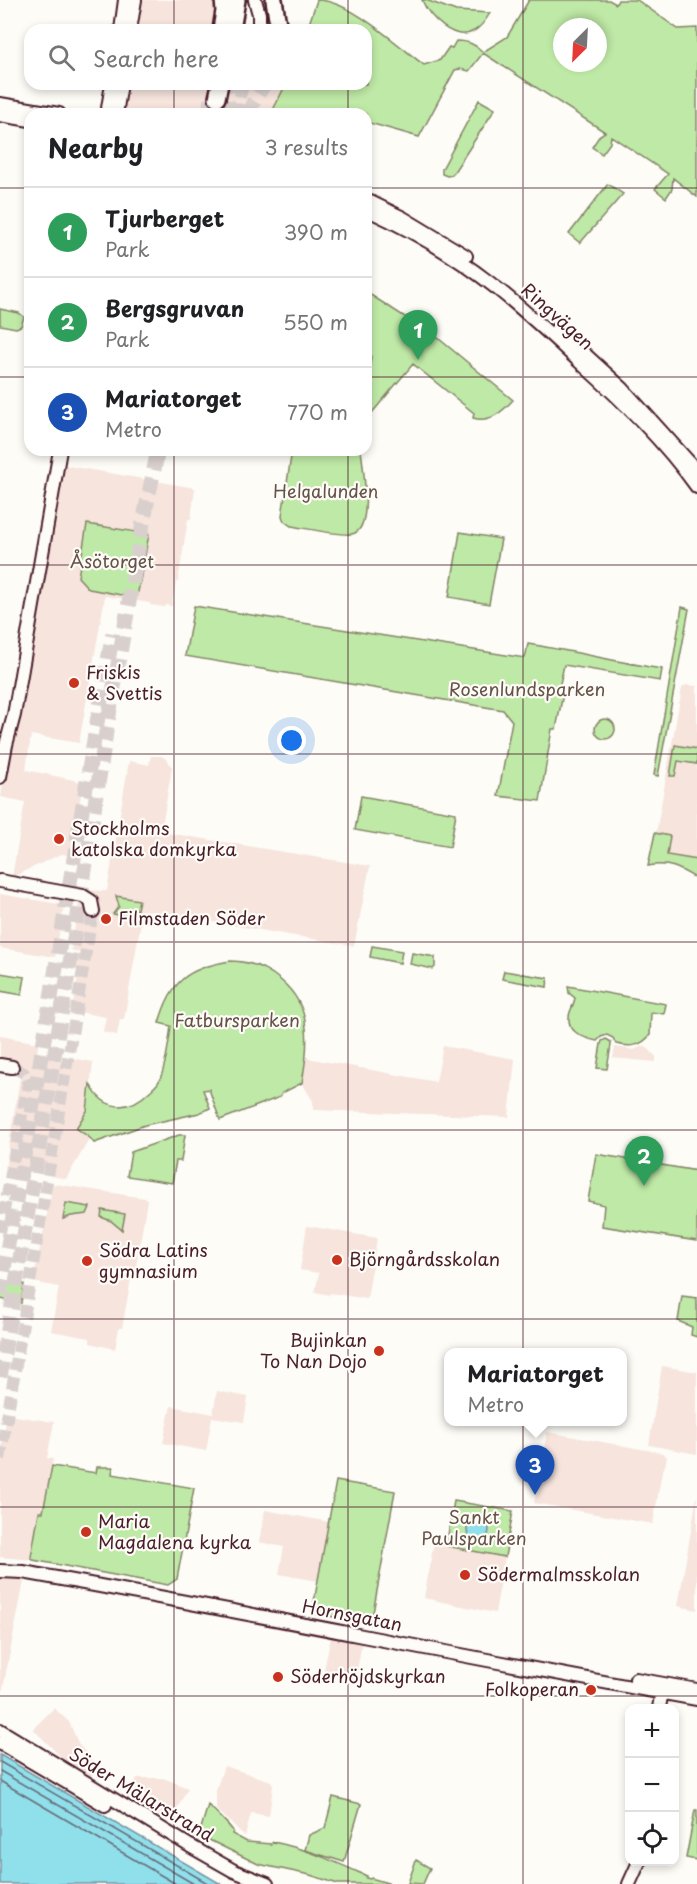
<!DOCTYPE html>
<meta charset="utf-8">
<style>
body{margin:0;font-family:"Playpen Sans",sans-serif;background:#f6f6f6;color:#202124}
.controls{position:absolute;right:18px;bottom:18px;display:grid;overflow:hidden;border-radius:12px;box-shadow:0 3px 9px #0003}
.controls button{width:54px;height:54px;display:grid;place-items:center;padding:0;border:0;border-bottom:2px solid #e0e0e0;background:#fff;color:#202124;font:30px sans-serif}
.compass{position:absolute;left:553px;top:18px;width:54px;height:54px;border-radius:50%;background:#fff;box-shadow:0 3px 9px #0003;rotate:204deg}
.you{position:absolute;left:292px;top:741px;width:21px;height:21px;margin:-15px;border:4px solid #fff;border-radius:50%;background:#1a73e8;box-shadow:0 0 0 9px #1a73e833}
.badge{display:grid;place-items:center;width:39px;height:39px;border-radius:50%;background:#c8321e;color:#fff;font-size:20px;font-weight:700}
.pin{position:absolute;translate:-50% -50px;filter:drop-shadow(0 2px 3px #0008)}
.pin::after{content:'';position:absolute;top:32px;width:21px;height:18px;background:inherit;clip-path:polygon(0 0,100% 0,50% 100%)}
.popup{position:absolute;left:444px;top:1348px;width:183px;height:78px;box-sizing:border-box;display:grid;place-content:center;border-radius:12px;background:#fff;filter:drop-shadow(0 2px 4px #0005);font-size:20px;white-space:nowrap;color:#757577}
.popup b{font-size:22px;color:#202124}
.popup::after{content:'';position:absolute;left:50%;top:100%;margin-left:-12px;border:12px solid transparent;border-top-color:#fff}
.list{margin:0;padding:0;list-style:none}
h2{display:flex;justify-content:space-between;align-items:center;height:78px;margin:0;padding:0 24px;font-size:26px}
h2 small{font-size:20px;font-weight:400;color:#757577}
.list li{display:grid;grid-template-columns:39px 1fr auto;gap:18px;align-items:center;box-sizing:border-box;height:90px;padding:0 24px;border-top:2px solid #e0e0e0}
.list b{display:block;font-size:22px;white-space:nowrap}
.list p{margin:0;font-size:20px;white-space:nowrap;color:#757577}
.list em{font-size:20px;font-style:normal;color:#757577}
.icon{flex:none;width:33px;height:33px;fill:none;stroke:currentColor;stroke-width:2;stroke-linecap:round;stroke-linejoin:round}
.map{position:relative;flex:none;width:697px;height:1884px;overflow:hidden}
.search{position:absolute;background:#fff;box-shadow:0 3px 9px #0003;left:24px;top:24px;width:348px;height:66px;display:flex;align-items:center;gap:15px;box-sizing:border-box;padding:0 21px;border-radius:18px;color:#757577;font-size:22px}
.panel{position:absolute;background:#fff;box-shadow:0 3px 9px #0003;left:24px;top:108px;width:348px;height:348px;border-radius:18px}
.map>svg:first-child{display:block}
</style>
<div class="map">
<svg width="697" height="1884" viewBox="0 0 697 1884">
<rect width="100%" height="100%" fill="#fdfcf7"/>
<filter id="ink" filterUnits="userSpaceOnUse"><feTurbulence type="fractalNoise" baseFrequency=".0167" numOctaves="2"/><feDisplacementMap in="SourceGraphic" scale="12" xChannelSelector="R" yChannelSelector="G"/><feConvolveMatrix kernelMatrix="1 2 1 2 8 2 1 2 1" color-interpolation-filters="sRGB"/></filter>
<g filter="url(#ink)">
<path fill="#f6e4dd" d="M139,0H220V30H134Z
M124,84H210L208,97L221,100L225,84H286L271,114H123L119,110Z
M63,465L195,488L191,519H188L178,582H176L172,606L166,605L165,607L150,605V603L105,596L79,743L31,735L26,770L83,782L71,855L61,854L12,877L25,802L1,797L9,747L19,723Z
M686,685L697,686V860L667,855L670,836L656,833L682,688Z
M151,756H161L165,758L172,767L161,832L370,866L354,946L143,910L124,1019H120L117,1035L103,1032L106,1017L72,1011L79,970L76,969L79,952L71,950L81,890L107,891L129,761L149,765Z
M0,894L64,905L55,957L0,948Z
M0,1036L38,1043L37,1057L63,1061L64,1057L93,1062L87,1111L76,1127L90,1138L66,1179L16,1168L5,1169L21,1072L14,1069L16,1063L0,1060Z
M645,1045L656,1057V1062L613,1058L615,1047L634,1050Z
M443,1046L515,1059L509,1117L313,1110V1101L302,1083L307,1058L436,1082Z
M55,1184L145,1198L147,1200L134,1279H131L122,1328H119L115,1349L90,1343V1338L51,1331L59,1287L33,1282L53,1185Z
M307,1226L377,1238L367,1299L330,1293V1295L315,1292L319,1273L300,1270Z
M662,1366L697,1372V1454L649,1445Z
M217,1391L248,1397L244,1422L212,1417L206,1451L163,1443L171,1406L213,1414Z
M7,1415L54,1422L47,1458L53,1459L43,1512H39L31,1557L33,1560L0,1557V1457Z
M547,1432L663,1453L667,1457L665,1466L662,1471L653,1524L534,1503Z
M697,1496V1610L678,1606Z
M265,1510L329,1522L318,1581L279,1574L284,1547L259,1542Z
M434,1542L446,1546L505,1557L495,1613L424,1598Z
M0,1573L25,1576L0,1703Z
M331,1637L362,1643L356,1676L324,1670Z
M54,1708L69,1722L79,1745L90,1757L92,1765L97,1770L87,1779L62,1758L33,1729Z
M224,1766L271,1781L273,1786L269,1816L251,1813L245,1836L216,1809V1790Z
M137,1778H163L188,1788L170,1822L128,1798Z"/>
<path fill="#bfe9a6" stroke="#848468" stroke-width="1.5" fill-rule="evenodd" d="M317,0C350,0 397,45 424,65L440,60L449,47L452,48L456,41C468,41 475,44 483,52L507,37L529,0H609L616,4L618,0H637L678,29L697,28V197L673,178L672,189L666,198L655,189L668,174L611,136L610,143L602,154L592,147L600,135L605,132L483,53L469,71L460,69L455,70L419,137L366,122V114H271L286,84H366V30H307ZM562,27H598V63H562Z
M422,0H426L456,11L490,13C486,20 481,27 474,31C454,43 429,17 422,0Z
M479,100L495,109L452,175L447,176L442,174V169Z
M608,184L623,194L580,243L569,234Z
M366,292L438,338L513,400C502,412 490,423 473,418L474,413L413,364L366,420V416L371,410L370,403L366,400L371,356L366,355Z
M0,309L19,313L24,317L21,326L16,328L0,325Z
M292,450H361C363,467 374,530 352,534C340,536 305,528 291,526L284,521L282,516Z
M87,524L149,534L138,592L132,597L89,589L78,577Z
M460,532L501,539L489,604L449,597Z
M194,606L525,658L528,644C573,651 617,662 662,669L660,681L564,665L558,693L563,694L556,729H552L540,801L498,796L512,721L503,710L185,656Z
M682,607L689,609L658,776L654,775Z
M595 729a10 10 0 1 1 20 0a10 10 0 1 1-20 0Z
M675,745L697,749V764L678,761L675,776H670Z
M361,796L456,813L450,847L355,830Z
M655,833L670,836L667,855L697,860V879C679,868 670,862 648,866Z
M116,896L139,900L135,918L113,914L119,906Z
M372,946L402,951L400,963L370,957Z
M412,953L435,957V967L433,969L410,964Z
M230,961C267,961 303,990 306,1028C308,1047 305,1065 302,1083L282,1093L280,1097L220,1120L209,1089L203,1090L210,1108L199,1113L145,1125L94,1143L90,1138L76,1128L87,1111L90,1084C104,1112 129,1112 150,1091C153,1088 158,1084 159,1081C166,1068 169,1040 171,1026L159,1023C171,980 188,968 230,961Z
M504,971L548,978L547,987L502,979Z
M0,973L25,977L22,995L0,991Z
M568,986L666,1004L664,1014L651,1012L650,1035C641,1047 629,1047 616,1044L613,1038L607,1035L601,1037L597,1041C583,1038 564,1031 570,1012C572,1007 574,1003 575,998L569,993Z
M606,1039L611,1042V1045L607,1069L597,1068L601,1044L602,1041Z
M179,1135H185L181,1161H176L172,1183L127,1176L131,1152Z
M596,1154L697,1171V1241L602,1226L604,1205L588,1201Z
M66,1203L90,1207L87,1214L71,1216L63,1219Z
M102,1210L125,1214L122,1230L111,1221L101,1217Z
M0,1280L24,1284L21,1303L0,1299Z
M682,1296L697,1298V1337L691,1335L692,1327L678,1321Z
M52,1466L96,1473L97,1467H113L112,1474L194,1488L177,1579L168,1585L33,1560L31,1557L39,1512H43Z
M336,1481L395,1491L371,1624L312,1613Z
M454,1501L513,1511L505,1557L446,1546Z
M333,1797L361,1804L344,1862L305,1850L309,1835L325,1828Z
M208,1805C213,1809 230,1826 233,1831L232,1834L247,1842L271,1844L273,1842C305,1848 335,1862 367,1876L366,1878L370,1879L371,1878L391,1884H338L310,1875L258,1864L199,1835Z
M695,1810H697V1860L686,1858Z
M416,1860L430,1868L423,1884L408,1883Z"/>
<path fill="#90e0ec" stroke="#74939f" stroke-width="1.5" d="M467 1530a11 11 0 1 1 22 0a11 11 0 1 1-22 0Z
M0,1755L221,1884H0Z"/>
<g fill="none" stroke-linecap="round" stroke-linejoin="round">
<path stroke="#666c78" stroke-width="1.5" d="M0,1762L209,1884
M0,1771L194,1884
M0,1781L176,1884"/>
<path stroke="#d9d0ce" stroke-width="12" stroke-dasharray="12 6" stroke-linecap="butt" d="M234,114L244,84
M0,1232L28,1083L24,1073L12,1067
M0,1459L93,911"/>
<path stroke="#d9d0ce" stroke-width="15" stroke-dasharray="15 8" stroke-linecap="butt" d="M209,114L211,97
M225,114L231,84
M247,114L264,84
M0,1294C10,1227 24,1161 35,1093C61,940 85,786 113,633
M0,1377L79,909L106,732L143,523L158,450"/>
<g stroke="#4a1f2b" stroke-width="16">
<path id="secondary" d="M255,0L259,14V30
M121,30L125,0
M130,30L135,0
M0,104L59,114
M107,114L112,84
M116,114L121,84
M0,115L30,120
M366,200L403,218L466,256
M366,209C412,230 459,258 499,290C528,313 554,338 581,363C623,401 664,441 697,487
M557,329L623,389L697,471
M0,777L6,745L14,715L60,450
M0,881L83,896L91,901L93,911
M0,1065L12,1067
M0,1571L23,1572C248,1612 472,1659 697,1699
M636,1679L697,1690
M659,1708L663,1685
M0,1730L190,1846L234,1871L267,1884
M0,1743L105,1805
M629,1884L639,1862"/>
</g>
<g stroke="#4a1f2b" stroke-width="20">
<path id="highway" d="M274,0L279,30
M221,30L224,11L223,0
M232,30L237,0
M217,98L220,84"/>
</g>
<use href="#secondary" stroke="#fdfcf7" stroke-width="12"/>
<use href="#highway" stroke="#fdfcf7" stroke-width="15"/>
</g>
</g>
<path fill="none" stroke="#4a1f2b" stroke-width="1.5" stroke-opacity="0.55" d="M174,0V30M348,0V30M523,0V1884M174,84V114M348,84V114M0,188H30M366,188H697M0,377H30M366,377H697M174,450V1884M348,450V1884M0,565H697M0,754H697M0,942H697M0,1130H697M0,1319H697M0,1507H697M0,1696H697"/>
<g fill="#c8321e" stroke="#fdfcf7" stroke-width="2">
<circle cx="74" cy="683" r="6"/>
<circle cx="59" cy="839" r="6"/>
<circle cx="106" cy="919" r="6"/>
<circle cx="337" cy="1260" r="6"/>
<circle cx="87" cy="1261" r="6"/>
<circle cx="379" cy="1351" r="6"/>
<circle cx="86" cy="1532" r="6"/>
<circle cx="465" cy="1575" r="6"/>
<circle cx="278" cy="1677" r="6"/>
<circle cx="591" cy="1690" r="6"/>
</g>
<g text-anchor="middle" stroke-width="4.5" stroke-linejoin="round" paint-order="stroke">
<g font-size="18" fill="#4a1f2b" stroke="#fdfcf7">
<text transform="translate(557 317) rotate(42)" y="6">Ringvägen</text>
<text transform="translate(352 1616) rotate(11)" y="6">Hornsgatan</text>
<text transform="translate(141 1795) rotate(31)" y="6">Söder Mälarstrand</text>
</g>
<g font-size="18" fill="#67524a" stroke="#fdfcf7">
<text x="326" y="498">Helgalunden</text>
<text x="112" y="568">Åsötorget</text>
<text x="527" y="696">Rosenlundsparken</text>
<text x="237" y="1027">Fatbursparken</text>
<text x="474" y="1524">Sankt<tspan x="474" dy="21">Paulsparken</tspan></text>
</g>
<g font-size="18" fill="#4a1f2b" stroke="#fdfcf7" text-anchor="start">
<text x="86" y="679">Friskis<tspan x="86" dy="21">&amp; Svettis</tspan></text>
<text x="71" y="835">Stockholms<tspan x="71" dy="21">katolska domkyrka</tspan></text>
<text x="118" y="925">Filmstaden Söder</text>
<text x="99" y="1257">Södra Latins<tspan x="99" dy="21">gymnasium</tspan></text>
<text x="349" y="1266">Björngårdsskolan</text>
<text x="367" y="1347" text-anchor="end">Bujinkan<tspan x="367" dy="21">To Nan Dojo</tspan></text>
<text x="98" y="1528">Maria<tspan x="98" dy="21">Magdalena kyrka</tspan></text>
<text x="477" y="1581">Södermalmsskolan</text>
<text x="290" y="1683">Söderhöjdskyrkan</text>
<text x="579" y="1696" text-anchor="end">Folkoperan</text>
</g>
</g>
</svg>
<div class="controls">
<button>+</button>
<button>−</button>
<button><svg class="icon" aria-label="locate" viewBox="0 0 24 24"><circle cx="12" cy="12" r="6"/><path d="M12 2v4M12 18v4M2 12h4M18 12h4"/></svg></button>
</div>
<svg class="compass" viewBox="-18 -18 36 36"><path d="M0-13l5 13h-10z" fill="#e53935"/><path d="M0 13l5-13h-10z" fill="#757577"/></svg>
<div class="you"></div>
<div class="pin badge" style="left:418px;top:360px;background:#2e9e5b">1</div>
<div class="pin badge" style="left:644px;top:1186px;background:#2e9e5b">2</div>
<div class="pin badge" style="left:535px;top:1495px;background:#1a4fb4">3</div>
<div class="popup"><b>Mariatorget</b>Metro</div>
<div class="search"><svg class="icon" aria-label="search" viewBox="0 0 24 24"><circle cx="10" cy="10" r="6"/><path d="M15 15l6 6"/></svg>Search here</div>
<section class="panel">
<h2>Nearby<small>3 results</small></h2>
<ul class="list">
<li><span class="badge" style="background:#2e9e5b">1</span><div><b>Tjurberget</b><p>Park</p></div><em>390 m</em></li>
<li><span class="badge" style="background:#2e9e5b">2</span><div><b>Bergsgruvan</b><p>Park</p></div><em>550 m</em></li>
<li><span class="badge" style="background:#1a4fb4">3</span><div><b>Mariatorget</b><p>Metro</p></div><em>770 m</em></li>
</ul>
</section>
</div>
